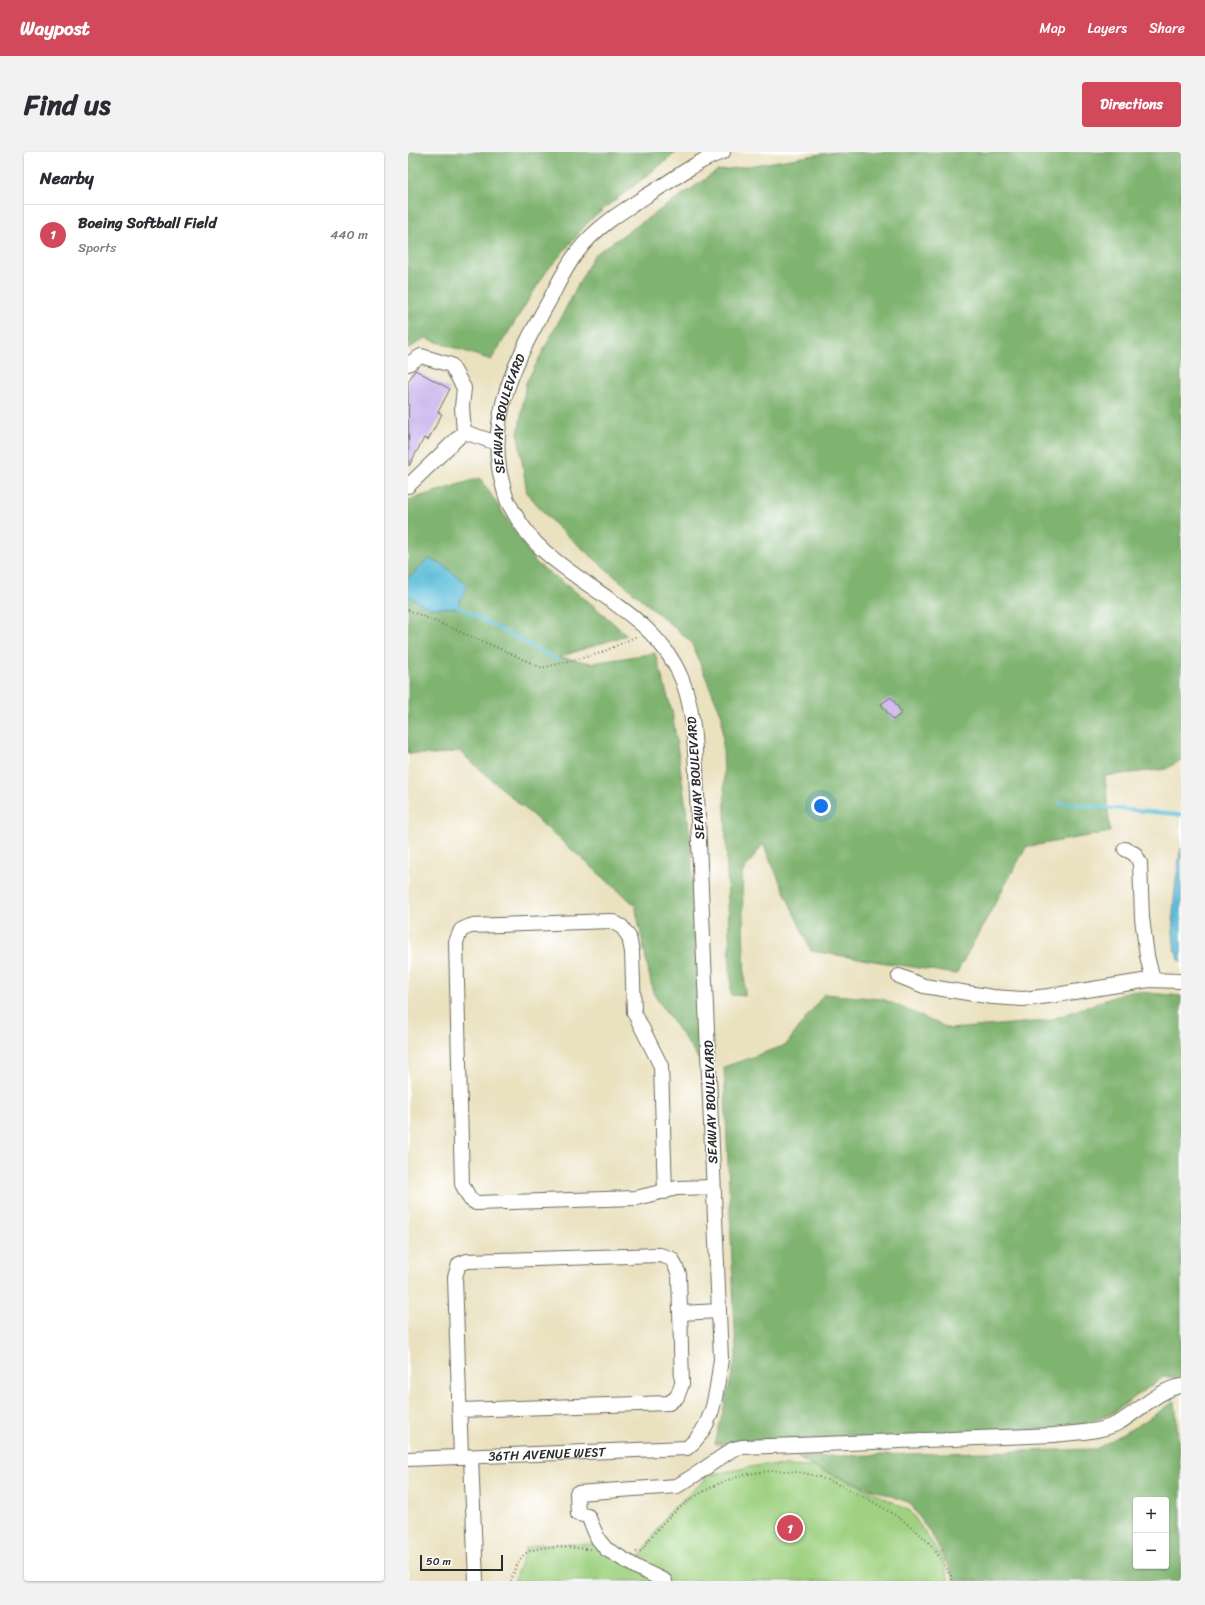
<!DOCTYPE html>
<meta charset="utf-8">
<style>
body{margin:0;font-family:Sriracha,sans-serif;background:#f2f2f3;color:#2b2b33}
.controls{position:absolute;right:12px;bottom:12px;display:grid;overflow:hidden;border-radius:4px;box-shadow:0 1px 3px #0004}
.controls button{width:36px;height:36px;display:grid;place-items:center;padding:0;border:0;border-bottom:1px solid #e1e1e2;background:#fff;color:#2b2b33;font:20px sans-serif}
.scale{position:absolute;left:12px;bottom:10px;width:83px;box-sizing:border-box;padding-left:4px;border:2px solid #2b2b2b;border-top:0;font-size:11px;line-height:14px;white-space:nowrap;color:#2b2b2b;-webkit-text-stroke:3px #fff;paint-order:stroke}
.you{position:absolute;left:413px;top:654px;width:14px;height:14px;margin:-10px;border:3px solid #fff;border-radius:50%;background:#1a73e8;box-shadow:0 0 0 6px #1a73e833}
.badge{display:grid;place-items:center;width:26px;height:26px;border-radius:50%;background:#d1495b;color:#fff;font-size:13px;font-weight:700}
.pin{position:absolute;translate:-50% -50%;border:2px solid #fff;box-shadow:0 1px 4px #0006}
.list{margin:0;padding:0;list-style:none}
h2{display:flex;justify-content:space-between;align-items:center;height:52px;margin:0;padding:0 16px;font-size:17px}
h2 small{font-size:13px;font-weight:400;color:#7c7c81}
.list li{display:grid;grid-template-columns:26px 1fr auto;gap:12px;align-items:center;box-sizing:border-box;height:60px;padding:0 16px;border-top:1px solid #e1e1e2}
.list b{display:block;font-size:15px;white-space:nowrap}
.list p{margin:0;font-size:13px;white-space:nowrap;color:#7c7c81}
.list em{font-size:13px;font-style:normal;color:#7c7c81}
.map{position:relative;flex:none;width:773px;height:1429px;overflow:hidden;border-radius:4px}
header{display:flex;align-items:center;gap:24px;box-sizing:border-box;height:56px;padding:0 20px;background:#d1495b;color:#fff}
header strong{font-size:19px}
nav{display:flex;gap:22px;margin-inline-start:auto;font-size:14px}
.intro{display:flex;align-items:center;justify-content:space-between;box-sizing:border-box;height:96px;padding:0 24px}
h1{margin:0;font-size:28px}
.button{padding:10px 18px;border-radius:4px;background:#d1495b;color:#fff;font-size:14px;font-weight:700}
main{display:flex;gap:24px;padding:0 24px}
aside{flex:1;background:#fff;border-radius:4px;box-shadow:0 1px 3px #0004}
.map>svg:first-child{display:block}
</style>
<header>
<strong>Waypost</strong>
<nav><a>Map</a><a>Layers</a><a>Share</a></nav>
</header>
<div class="intro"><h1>Find us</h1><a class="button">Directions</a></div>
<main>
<aside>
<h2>Nearby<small></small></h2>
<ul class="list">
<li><span class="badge">1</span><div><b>Boeing Softball Field</b><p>Sports</p></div><em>440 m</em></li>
</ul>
</aside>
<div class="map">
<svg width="773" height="1429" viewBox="0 0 773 1429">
<rect width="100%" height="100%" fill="#fff"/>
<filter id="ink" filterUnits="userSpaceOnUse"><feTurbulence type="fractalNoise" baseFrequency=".025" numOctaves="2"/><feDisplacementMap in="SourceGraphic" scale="8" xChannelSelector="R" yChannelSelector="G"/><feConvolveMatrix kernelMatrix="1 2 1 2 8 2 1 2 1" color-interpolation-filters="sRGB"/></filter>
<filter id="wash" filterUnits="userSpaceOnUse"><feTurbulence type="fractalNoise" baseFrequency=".012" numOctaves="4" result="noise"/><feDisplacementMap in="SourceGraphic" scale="16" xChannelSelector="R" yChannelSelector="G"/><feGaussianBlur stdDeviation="0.9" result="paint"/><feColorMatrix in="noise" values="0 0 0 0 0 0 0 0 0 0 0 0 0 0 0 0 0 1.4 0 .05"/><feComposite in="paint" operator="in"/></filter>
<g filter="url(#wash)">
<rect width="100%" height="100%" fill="#eae1bf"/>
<path fill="#9fd181" stroke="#657e56" d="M353,1313L405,1315L451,1333L502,1359L535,1407L541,1429H106L118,1396L133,1392H184L231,1406L260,1361L302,1323Z"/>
<path fill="#7fb36f" stroke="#556f4d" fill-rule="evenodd" d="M0,0H269L183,67L138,120L83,208L17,186L0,197Z
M426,0H773V608L758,617L697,624L702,680L618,695L548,822L403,799L355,692L334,721L337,844L323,843L314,564L283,490L147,373L119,341L110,283L118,231L186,103L309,19Z
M72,326L128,411L180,449L219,483L151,505L184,511L247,501L264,559L283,690L292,909L245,841L227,753L51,599L26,603L0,601V348Z
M722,839L773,844V1225H755L703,1262L664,1276L307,1292L328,1205L316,915L378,893L416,842L475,847L542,877L639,869Z
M767,1249L773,1326V1429H548L527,1388L502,1351L405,1315L389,1305L688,1297L734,1271ZM728,1348H758V1414H728Z"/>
<path fill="#5bbdd9" stroke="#437482" d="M20,407L35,413L59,432L49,456H21L0,444V427Z
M773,696V810C757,795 769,717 773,696Z"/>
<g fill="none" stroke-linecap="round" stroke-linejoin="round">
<path stroke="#5bbdd9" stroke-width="3.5" d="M47,453L148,507
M652,651L773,663"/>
</g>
<g id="blocks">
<path fill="#c4aceb" d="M7,218L42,237L30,260L34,262L20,288L16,286L1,314L0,230Z
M483,545L494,561L485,568L473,552Z"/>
</g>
</g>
<g filter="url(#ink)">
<use href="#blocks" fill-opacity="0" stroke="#6e6b5f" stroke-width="1"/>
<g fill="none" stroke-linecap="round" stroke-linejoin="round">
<g stroke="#6e6b5f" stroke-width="16">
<g id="minor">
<path d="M0,212L13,204L43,213L56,236L54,255L56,280L0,334"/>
<path d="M56,280L89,291"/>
<path d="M717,697L727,702L732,711L734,766L739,804L745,828"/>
<path d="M491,824L516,834L585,845L615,847L641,844L741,828L773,829"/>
<path d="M257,1040L253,914L226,860L224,800L221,785L214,775L203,769L62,774L53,778L48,790L54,1032L62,1047L68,1051L228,1046L269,1036L305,1035"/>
<path d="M273,1161L311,1159"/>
<path d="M51,1258L261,1251L269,1245L274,1232L271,1122L264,1107L252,1103L59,1109L51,1112L47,1125L53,1305"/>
<path d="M63,1305L68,1429"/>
<path id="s1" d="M0,1307L279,1296C307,1274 308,1240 313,1207L289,643C287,606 288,568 276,533C253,467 185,443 136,399C121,386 109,367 100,350C97,344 96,337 94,330C77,265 110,204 141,149C150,132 158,114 170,99C191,71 225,53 254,34C273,22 293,7 315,0"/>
<path d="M257,1429L230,1416L198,1397L190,1387L180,1364L170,1362L169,1341L269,1334L290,1321L325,1297L334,1295L646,1283C667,1280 692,1281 712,1270C729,1260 754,1236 773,1234"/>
</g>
</g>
<path stroke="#6e6b5f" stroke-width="2" stroke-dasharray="1 3" stroke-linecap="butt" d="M0,458L88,495L134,516L193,501L229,484
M228,1400L233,1399C269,1343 337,1306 404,1323C420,1327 437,1336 452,1343C477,1356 502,1371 521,1391C530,1400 536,1414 543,1424L544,1429
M103,1429C106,1420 111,1404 120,1400C135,1392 165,1396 182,1397"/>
<use href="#minor" stroke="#fff" stroke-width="14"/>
</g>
</g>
<g text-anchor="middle" stroke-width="3" stroke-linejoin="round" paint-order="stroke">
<g font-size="13" fill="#2b2b2b" stroke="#fff">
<text dy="5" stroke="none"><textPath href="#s1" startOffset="1402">SEAWAY BOULEVARD</textPath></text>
<text transform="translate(287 626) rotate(-94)" y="5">SEAWAY BOULEVARD</text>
<text transform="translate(302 950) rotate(-92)" y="5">SEAWAY BOULEVARD</text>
<text dy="5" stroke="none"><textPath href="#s1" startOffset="139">36TH AVENUE WEST</textPath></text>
</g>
</g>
</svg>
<div class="controls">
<button>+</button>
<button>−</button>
</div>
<div class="scale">50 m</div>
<div class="you"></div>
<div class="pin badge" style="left:382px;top:1376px">1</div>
</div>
</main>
